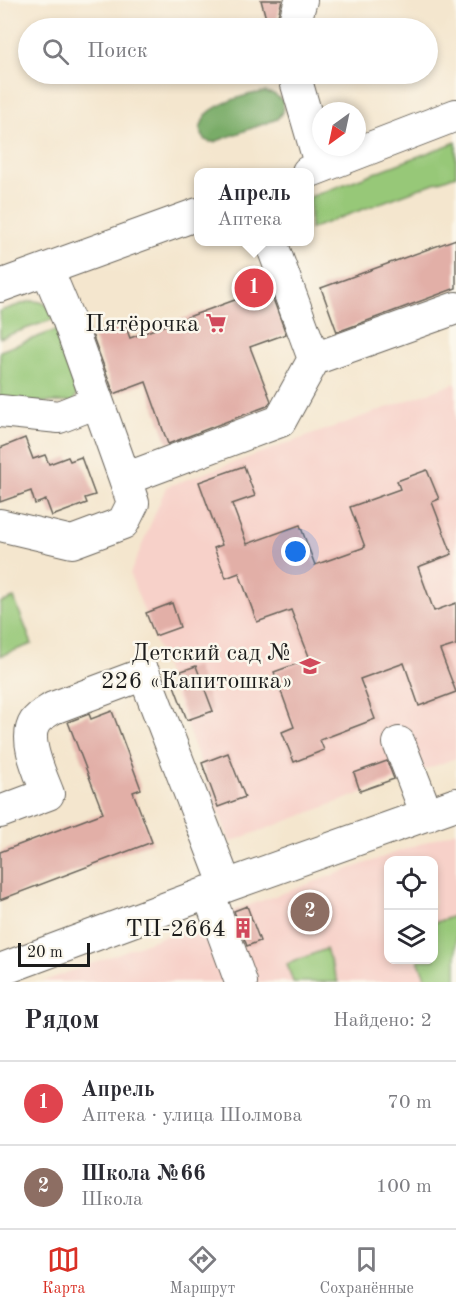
<!DOCTYPE html>
<html lang="ru">
<meta charset="utf-8">
<style>
body{margin:0;font-family:"Old Standard TT",serif;background:#f7f7f7;color:#2b2b33}
.controls{position:absolute;right:18px;bottom:18px;display:grid;overflow:hidden;border-radius:12px;box-shadow:0 3px 9px #0003}
.controls button{width:54px;height:54px;display:grid;place-items:center;padding:0;border:0;border-bottom:2px solid #e1e1e2;background:#fff;color:#2b2b33;font:30px sans-serif}
.compass{position:absolute;left:312px;top:102px;width:54px;height:54px;border-radius:50%;background:#fff;box-shadow:0 3px 9px #0003;rotate:213deg}
.scale{position:absolute;left:18px;bottom:15px;width:72px;box-sizing:border-box;padding-left:6px;border:3px solid #1c1c1c;border-top:0;font-size:16px;line-height:21px;white-space:nowrap;color:#1c1c1c;-webkit-text-stroke:4px #fbf7ec;paint-order:stroke}
.you{position:absolute;left:296px;top:552px;width:21px;height:21px;margin:-15px;border:4px solid #fff;border-radius:50%;background:#1a73e8;box-shadow:0 0 0 9px #1a73e833}
.badge{display:grid;place-items:center;width:39px;height:39px;border-radius:50%;background:#d93025;color:#fff;font-size:20px;font-weight:700}
.pin{position:absolute;translate:-50% -50%;border:3px solid #fff;box-shadow:0 2px 6px #0006}
.popup{position:absolute;left:194px;top:168px;width:120px;height:78px;box-sizing:border-box;display:grid;place-content:center;border-radius:12px;background:#fff;filter:drop-shadow(0 2px 4px #0005);font-size:20px;white-space:nowrap;color:#7c7c81}
.popup b{font-size:22px;color:#2b2b33}
.popup::after{content:'';position:absolute;left:50%;top:100%;margin-left:-12px;border:12px solid transparent;border-top-color:#fff}
.list{margin:0;padding:0;list-style:none}
h2{display:flex;justify-content:space-between;align-items:center;height:78px;margin:0;padding:0 24px;font-size:26px}
h2 small{font-size:20px;font-weight:400;color:#7c7c81}
.list li{display:grid;grid-template-columns:39px 1fr auto;gap:18px;align-items:center;box-sizing:border-box;height:84px;padding:0 24px;border-top:2px solid #e1e1e2}
.list b{display:block;font-size:22px;white-space:nowrap}
.list p{margin:0;font-size:20px;white-space:nowrap;color:#7c7c81}
.list em{font-size:20px;font-style:normal;color:#7c7c81}
.icon{flex:none;width:33px;height:33px;fill:none;stroke:currentColor;stroke-width:2;stroke-linecap:round;stroke-linejoin:round}
.map{position:relative;flex:none;width:456px;height:982px;overflow:hidden}
.search{position:absolute;background:#fff;box-shadow:0 3px 9px #0003;left:18px;right:18px;top:18px;height:66px;display:flex;align-items:center;gap:15px;box-sizing:border-box;padding:0 21px;border-radius:33px;color:#7c7c81;font-size:22px}
.sheet{height:246px;background:#fff}
nav{display:flex;justify-content:space-around;align-items:center;box-sizing:border-box;height:84px;border-top:2px solid #e1e1e2;background:#fff;font-size:16px;color:#7c7c81}
nav a{display:grid;justify-items:center;gap:3px}
nav .on{color:#d93025}
.map>svg:first-child{display:block}
</style>
<div class="map">
<svg width="456" height="982" viewBox="0 0 456 982">
<rect width="100%" height="100%" fill="#fbf7ec"/>
<filter id="ink" filterUnits="userSpaceOnUse"><feTurbulence type="fractalNoise" baseFrequency=".0167" numOctaves="2"/><feDisplacementMap in="SourceGraphic" scale="12" xChannelSelector="R" yChannelSelector="G"/><feConvolveMatrix kernelMatrix="1 2 1 2 8 2 1 2 1" color-interpolation-filters="sRGB"/></filter>
<filter id="wash" filterUnits="userSpaceOnUse"><feTurbulence type="fractalNoise" baseFrequency=".008" numOctaves="4" result="noise"/><feDisplacementMap in="SourceGraphic" scale="24" xChannelSelector="R" yChannelSelector="G"/><feGaussianBlur stdDeviation="1.35" result="paint"/><feColorMatrix in="noise" values="0 0 0 0 0 0 0 0 0 0 0 0 0 0 0 0 0 1.4 0 .05"/><feComposite in="paint" operator="in"/></filter>
<g filter="url(#wash)">
<rect width="100%" height="100%" fill="#f4e6ce"/>
<path fill="#f7d1c9" fill-rule="evenodd" d="M456,383V758L230,842L130,574L166,487Z
M456,831V982H42L202,922ZM388,860H434V960H388Z"/>
<path fill="#97c878" stroke="#5a724a" stroke-width="1.5" d="M456,142V175L310,229V197Z
M31,301C47,301 49,306 54,319L0,338V311Z
M59,329L80,388L73,402L0,403V351Z
M14,598L32,644L0,656V603Z
M456,915V982H427L418,960H434V923Z
M326,949L338,982H293L287,964Z"/>
<path fill="#79ac68" stroke="#4a6442" stroke-width="1.5" d="M265,92L274,94L283,101V111L277,119L214,142C205,143 202,136 200,129C202,124 203,119 206,115C217,103 249,93 265,92Z"/>
<g id="blocks">
<path fill="#e2afa7" d="M261,0H282L276,24L268,26Z
M456,239V288L337,332L321,288Z
M265,277L286,334L250,347L271,401L267,406L168,444L146,382L114,394L92,334L124,322L130,338L246,296L242,285Z
M25,438L33,459L45,455L49,464L68,457L70,461L81,457L95,495L85,498L87,503L52,516L46,500L35,504L31,491L0,502V448Z
M244,466L255,496L232,504L247,544L300,525L315,565L365,547L350,507L400,489L397,481L427,470L439,499L432,502L452,554L418,567L434,611L456,603V645L440,650L456,692L419,706L404,663L360,679L375,719L320,740L324,750L294,762L282,732L294,727L274,672L310,659L291,610L257,622L239,573L226,578L214,548L222,545L199,482Z
M172,603L180,627L155,636L146,613Z
M196,666L213,711L187,720L170,675Z
M112,711L141,789L133,792L152,842L0,900V852L103,813L68,722L89,714L91,719Z
M228,753L245,797L218,807L202,763Z
M387,761L394,779L360,791L354,773Z
M247,906L260,941L247,946L234,911Z"/>
</g>
</g>
<g filter="url(#ink)">
<use href="#blocks" fill-opacity="0" stroke="#68635a" stroke-width="1.5"/>
<g fill="none" stroke-linecap="round" stroke-linejoin="round">
<g stroke="#68635a" stroke-width="34">
<path id="minor" d="M293,28L301,0
M294,74L321,167
M308,172L456,115
M271,242L314,359
M47,269L68,319L125,479
M0,286L198,214
M0,411L59,417L97,402
M0,525L72,542L123,523L133,503L125,479L280,421L314,359L456,308
M399,743L427,815
M0,812L48,794C41,775 23,740 35,722C39,716 47,712 53,708L144,674L226,886
M208,892L241,982
M0,970L226,886L456,804"/>
</g>
<use href="#minor" stroke="#fff" stroke-width="32"/>
</g>
</g>
<defs>
<g id="supermarket-bare" transform="scale(1.62)"><path d="M-6-5.5h2.5l.6 2H6L4.5 2H-2.5L-4.4-4H-6ZM-1.5 3.2a1.3 1.3 0 1 0 .1 0ZM3 3.2a1.3 1.3 0 1 0 .1 0Z" fill="#d1495b" stroke="#fbf7ec" stroke-width="2.5" paint-order="stroke"/></g>
<g id="school-bare" transform="scale(1.62)"><path d="M0-5L7-2L0 1L-7-2ZM-4 1L0 2.5L4 1V4Q0 6-4 4Z" fill="#d1495b" stroke="#fbf7ec" stroke-width="2.5" paint-order="stroke"/></g>
<g id="building-bare" transform="scale(1.62)"><path d="M-4-6H4V6H1V3H-1V6H-4ZM-2.5-4.3h1.7v1.8h-1.7ZM.8-4.3h1.7v1.8H.8ZM-2.5-1h1.7V.8h-1.7ZM.8-1h1.7V.8H.8Z" fill="#d1495b" stroke="#fbf7ec" stroke-width="2.5" paint-order="stroke"/></g>
</defs>
<g fill-rule="evenodd">
<use href="#supermarket-bare" x="216" y="323"/>
<use href="#school-bare" x="310" y="666"/>
<use href="#building-bare" x="243" y="928"/>
</g>
<g text-anchor="middle" stroke-width="5" stroke-linejoin="round" paint-order="stroke">
<g font-size="24" fill="#1c1c1c" stroke="#fbf7ec" text-anchor="end">
<text x="199" y="331">Пятёрочка</text>
<text x="293" y="660">Детский сад №<tspan x="293" dy="28">226 «Капитошка»</tspan></text>
<text x="226" y="936">ТП-2664</text>
</g>
</g>
</svg>
<div class="controls">
<button><svg class="icon" aria-label="locate" viewBox="0 0 24 24"><circle cx="12" cy="12" r="6"/><path d="M12 2v4M12 18v4M2 12h4M18 12h4"/></svg></button>
<button><svg class="icon" aria-label="layers" viewBox="0 0 24 24"><path d="M12 4l9 5-9 5-9-5zM3 14l9 5 9-5"/></svg></button>
</div>
<svg class="compass" viewBox="-18 -18 36 36"><path d="M0-13l5 13h-10z" fill="#e53935"/><path d="M0 13l5-13h-10z" fill="#7c7c81"/></svg>
<div class="scale">20 m</div>
<div class="you"></div>
<div class="pin badge" style="left:254px;top:288px;background:#e0444e">1</div>
<div class="popup"><b>Апрель</b>Аптека</div>
<div class="pin badge" style="left:310px;top:912px;background:#8d6e63">2</div>
<div class="search"><svg class="icon" aria-label="search" viewBox="0 0 24 24"><circle cx="10" cy="10" r="6"/><path d="M15 15l6 6"/></svg>Поиск</div>
</div>
<section class="sheet">
<h2>Рядом<small>Найдено: 2</small></h2>
<ul class="list">
<li><span class="badge" style="background:#e0444e">1</span><div><b>Апрель</b><p>Аптека · улица Шолмова</p></div><em>70 m</em></li>
<li><span class="badge" style="background:#8d6e63">2</span><div><b>Школа №66</b><p>Школа</p></div><em>100 m</em></li>
</ul>
</section>
<nav>
<a class="on"><svg class="icon" aria-label="map" viewBox="0 0 24 24"><path d="M3 6l6-2 6 2 6-2v14l-6 2-6-2-6 2zM9 4v14M15 6v14"/></svg>Карта</a>
<a><svg class="icon" aria-label="directions" viewBox="0 0 24 24"><path d="M12 3l9 9-9 9-9-9zM9 14v-3h6M13 9l2 2-2 2"/></svg>Маршрут</a>
<a><svg class="icon" aria-label="saved" viewBox="0 0 24 24"><path d="M7 4h10v16l-5-4-5 4z"/></svg>Сохранённые</a>
</nav>
